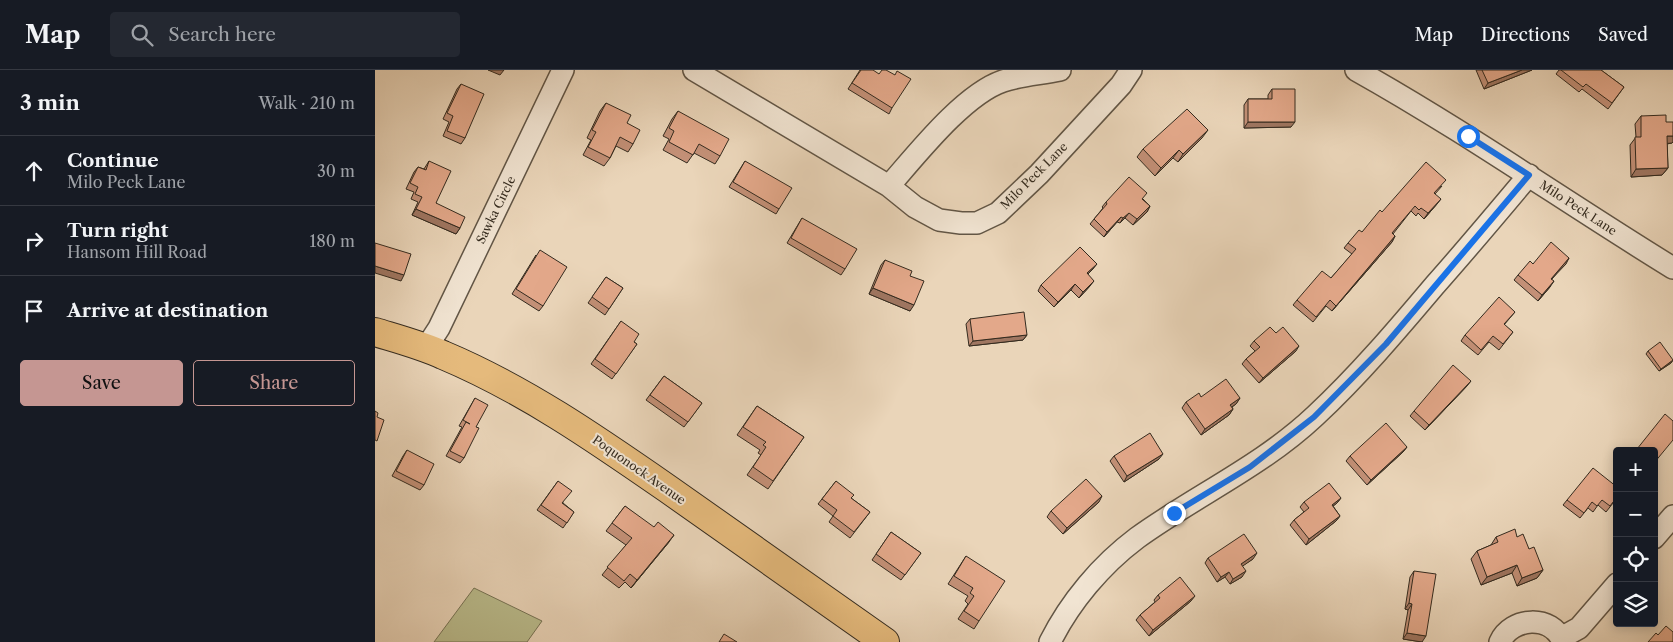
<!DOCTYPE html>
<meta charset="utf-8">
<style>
body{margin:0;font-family:"Libre Caslon Text",serif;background:#242831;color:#f1f3f6}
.controls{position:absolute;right:15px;bottom:15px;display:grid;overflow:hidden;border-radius:5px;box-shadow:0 2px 12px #0003}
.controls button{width:45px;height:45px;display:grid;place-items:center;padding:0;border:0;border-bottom:1px solid #363941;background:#171b24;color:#f1f3f6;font:25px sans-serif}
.stop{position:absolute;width:15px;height:15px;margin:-11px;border:4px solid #1a73e8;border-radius:50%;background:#fff}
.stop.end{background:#1a73e8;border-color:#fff;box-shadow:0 1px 5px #0008}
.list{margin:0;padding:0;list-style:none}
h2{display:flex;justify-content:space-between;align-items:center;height:65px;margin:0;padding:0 20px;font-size:21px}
h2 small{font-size:16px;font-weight:400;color:#9ea1a6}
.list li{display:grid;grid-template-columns:32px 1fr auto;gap:15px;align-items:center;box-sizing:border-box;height:70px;padding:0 20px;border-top:1px solid #363941}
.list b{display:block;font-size:19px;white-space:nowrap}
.list p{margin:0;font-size:16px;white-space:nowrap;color:#9ea1a6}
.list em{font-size:16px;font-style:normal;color:#9ea1a6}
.actions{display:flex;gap:10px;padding:15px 20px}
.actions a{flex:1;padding:11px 0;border:1px solid #c59692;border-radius:5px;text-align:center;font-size:18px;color:#c59692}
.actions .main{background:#c59692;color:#111}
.icon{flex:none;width:28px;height:28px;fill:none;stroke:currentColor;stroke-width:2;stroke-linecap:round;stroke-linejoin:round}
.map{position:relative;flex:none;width:1298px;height:572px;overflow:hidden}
header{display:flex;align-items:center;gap:30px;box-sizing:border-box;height:70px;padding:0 25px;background:#171b24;border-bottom:1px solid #363941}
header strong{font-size:24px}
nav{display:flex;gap:28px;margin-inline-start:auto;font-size:18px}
.search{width:350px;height:45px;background:#242831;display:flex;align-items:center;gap:12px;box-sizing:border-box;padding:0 18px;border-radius:5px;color:#9ea1a6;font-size:19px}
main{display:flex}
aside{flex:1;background:#171b24}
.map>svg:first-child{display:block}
</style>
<header>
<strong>Map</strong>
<div class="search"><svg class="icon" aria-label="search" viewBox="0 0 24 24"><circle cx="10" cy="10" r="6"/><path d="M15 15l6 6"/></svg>Search here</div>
<nav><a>Map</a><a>Directions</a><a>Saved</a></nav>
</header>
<main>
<aside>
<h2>3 min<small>Walk · 210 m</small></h2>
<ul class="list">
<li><svg class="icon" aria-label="ahead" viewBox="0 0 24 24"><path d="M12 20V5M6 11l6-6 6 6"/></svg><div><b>Continue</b><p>Milo Peck Lane</p></div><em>30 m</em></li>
<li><svg class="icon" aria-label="right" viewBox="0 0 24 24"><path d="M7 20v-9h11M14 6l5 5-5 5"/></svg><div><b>Turn right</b><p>Hansom Hill Road</p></div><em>180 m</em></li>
<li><svg class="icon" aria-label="arrive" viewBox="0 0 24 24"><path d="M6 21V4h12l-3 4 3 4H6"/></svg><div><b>Arrive at destination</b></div></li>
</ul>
<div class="actions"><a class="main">Save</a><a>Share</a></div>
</aside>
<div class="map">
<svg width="1298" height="572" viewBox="0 0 1298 572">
<rect width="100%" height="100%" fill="#ead5b9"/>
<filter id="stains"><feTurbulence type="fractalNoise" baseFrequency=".004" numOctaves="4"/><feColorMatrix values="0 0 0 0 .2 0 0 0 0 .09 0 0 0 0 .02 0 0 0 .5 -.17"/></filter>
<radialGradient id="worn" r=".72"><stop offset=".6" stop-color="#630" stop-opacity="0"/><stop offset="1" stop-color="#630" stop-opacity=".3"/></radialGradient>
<path fill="#babc8d" stroke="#777456" d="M99,518L167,551L152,572H59Z"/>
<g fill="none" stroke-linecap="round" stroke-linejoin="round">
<g stroke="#625646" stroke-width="24">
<path id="minor" d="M319,0L514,116L540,137L564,150L586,153H602L623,143L664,104L746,15L756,0
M981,0C1090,61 1192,133 1298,198
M514,116C542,84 589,24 628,11C646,5 666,4 685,0
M51,278L64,258L188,0
M1279,468L1298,446
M1186,568L1204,558L1242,514
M675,572C695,532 726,495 762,468C820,426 887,396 940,346C983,306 1022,260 1060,215C1092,179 1123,142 1154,105
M1125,572C1136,547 1177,544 1188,572"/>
</g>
<g stroke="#342b1f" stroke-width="30">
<path id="primary" d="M0,262C23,269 46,275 68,285C149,319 221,369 293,419C365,469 437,521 510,572"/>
</g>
<use href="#minor" stroke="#f1e4d2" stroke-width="21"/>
<use href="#primary" stroke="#e5ba7c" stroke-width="28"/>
</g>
<path fill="#c39077" stroke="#342b1f" d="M485,0L517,38L514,44L473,19Z
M1101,0H1157L1109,19Z
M1184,0H1226L1249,17L1233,39L1207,19L1204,22L1181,4Z
M86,14L90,68L86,74L68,66L74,52L68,49L82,19Z
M897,19L916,57L869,58V35L873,29H893V25Z
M231,33L252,53L258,74L253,82L241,76L235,88L229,96L208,85L216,70L212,68L225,41Z
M303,41L345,86L340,94L319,83L312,93L288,80L294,69L288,66L297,49Z
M1266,46L1291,52L1297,73L1292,74L1293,98L1287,105L1256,107L1255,75L1261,67L1260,54Z
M827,68L803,92L798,88L780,106L762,87L768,79Z
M54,91L61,133L85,158L81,164L37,145L43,132L36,129L39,122L31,119L39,102L43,97L49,99Z
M370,91L404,139L401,144L354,117Z
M1067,116L1060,124L1062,134L1049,149L1043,143L1041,146L1036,141L1018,164L1020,166L1017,172L957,241L951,236L938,252L918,235L922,230L956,208L977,184L969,178L973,173L987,162L1007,142Z
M768,129L775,136L772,142L758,155L750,148L745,153L742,152L729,167L715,154L728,138L727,137L731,132Z
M427,148L470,199L466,205L412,173Z
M161,185L168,236L164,241L137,224Z
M1194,188L1177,209L1175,217L1163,231L1139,210L1143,205L1158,194Z
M510,190L535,206V241L494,224L506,195Z
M718,199L713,204L715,216L704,228L696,220L679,237L663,221L666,215Z
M231,207L248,218L230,245L213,233Z
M1140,242L1129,255L1138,262L1124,280L1114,272L1103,285L1086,271L1090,265Z
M595,249L652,265L648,270L594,276L591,254Z
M246,251L259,272L262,274L237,309L216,294Z
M879,271L921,281L884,313L867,294L871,289L880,281L875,276Z
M1273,281L1298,290L1296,293L1284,301L1271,284Z
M289,306L327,333L309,357L271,330Z
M1092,316L1050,360L1035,346L1039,341Z
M826,327L865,328L861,334L857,337L858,339L854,345L826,365L807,338L811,332Z
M100,328L101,357L89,388L85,393L71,386L87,357L84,356Z
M382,336L429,367L393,419L372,405L386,385L383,383L385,380L362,365Z
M1032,377L1028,382L992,415L971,391L975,386Z
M32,380L49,415L45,420L17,406L28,386Z
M739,386L784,389L749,412L735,391Z
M183,411L188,433L199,442L188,458L162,440Z
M461,411L476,428L495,442L475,468L454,452L458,446L443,434Z
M966,428L962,433L958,436L965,446L961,451L931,475L915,455L919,450L929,442L925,437L929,432Z
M1242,428L1231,442L1223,435L1218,442L1213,438L1205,448L1188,435L1192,430Z
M724,432L688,464L672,447L676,441Z
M250,436L294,472L256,518L250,512L244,518L227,505L251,475L231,461Z
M516,462L546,483L526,510L497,490Z
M1121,467H1142L1154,479L1168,500L1162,508L1142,516L1137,503L1106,515L1096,489L1102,481L1116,475Z
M591,486L604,551L599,559L583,549L593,534L590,531L593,526L573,514Z
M833,488L878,489L867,496V507L855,514L850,507L842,512L830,493Z
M1039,501L1047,572L1028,569L1033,540L1030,539L1035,507Z
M783,525L816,531L774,566L761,550L765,545L780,532L779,530Z"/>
<path fill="#9f7661" stroke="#342b1f" d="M113,0H129L125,5Z
M1147,0H1157L1109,19L1113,13Z
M873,52H920L916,57L869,58Z
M833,60L827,68L803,92L808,84Z
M1292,66H1298V72L1297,73L1286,74Z
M804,80L798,88L780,106L786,98Z
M1293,98L1287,105L1256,107L1261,99Z
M1066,129L1062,134L1049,149L1053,143Z
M775,136L772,142L758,155L762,149Z
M41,139L85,158L81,164L37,145Z
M754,143L750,148L745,153L748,148Z
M746,147L742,152L729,167L732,162Z
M1020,166L1017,172L957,241L961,236Z
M1194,188L1191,194L1172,214L1176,209Z
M722,194L718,199L708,209L712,203Z
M0,196L29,205L26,211L0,203Z
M719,211L715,216L704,228L708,222Z
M1179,211L1175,217L1163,231L1167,225Z
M700,214L696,220L679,237L683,232Z
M498,218L539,235L535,241L494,224Z
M652,265L648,270L594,276L598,271Z
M924,276L921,281L884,313L888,308Z
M1298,290L1296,293L1284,301L1286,299Z
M1096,311L1092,316L1050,360L1054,355Z
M865,328L861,334L851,341L855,335Z
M858,339L854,345L826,365L830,359Z
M1032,377L1028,382L992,415L996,410Z
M788,384L784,389L749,412L752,406Z
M727,426L724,432L688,464L692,458Z
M966,428L962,433L953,440L957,435Z
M965,446L961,451L931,475L934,469Z
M299,465L294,472L256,518L262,510Z
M882,483L878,489L862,500L866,494Z
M1142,495L1137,503L1106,515L1112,507Z
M1168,500L1162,508L1142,516L1147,508Z
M871,501L867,507L855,514L858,509Z
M854,502L850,507L842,512L846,507Z
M820,526L816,531L774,566L778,560Z
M1034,533L1037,534L1033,540L1030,539Z
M1032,563L1051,566L1047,572L1028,569Z"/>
<path fill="#e3a88a" stroke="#342b1f" d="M486,0H498L504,4L507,0H511L520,5L522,1L536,9L517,38L477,13Z
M1107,0H1147L1113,13Z
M1186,0H1226L1249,17L1237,33L1211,14L1208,17Z
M86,14L109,24L90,68L72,61L78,46L72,43Z
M897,19H920V52H873V29H897Z
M231,33L256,45L252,53L265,60L258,74L245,67L235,88L213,77L221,62L217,60Z
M812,39L833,60L808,84L804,80L786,98L768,79Z
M303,41L354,69L345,86L324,74L318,85L294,72L299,61L294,58Z
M1291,45V52H1298V66H1292L1293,98L1261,99L1260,67H1266V46Z
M54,91L76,101L61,133L90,147L85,158L41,139L47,127L40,124L43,117L35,113L43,97L51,100Z
M370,91L417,118L404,139L358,112Z
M1051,92L1071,110L1059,123L1066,129L1053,143L1046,138L1044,140L1040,136L1017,163L1020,166L961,236L955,230L941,247L922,230L947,201L956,208L981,179L973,173L984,160L987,162L1005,140L1007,142Z
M754,107L772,123L767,129L775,136L762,149L754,143L748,148L746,147L732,162L719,149L732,134L731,132Z
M427,148L482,179L470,199L416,168Z
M1176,172L1194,188L1176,209L1179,211L1167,225L1143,205L1155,191L1158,194Z
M0,173L36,184L29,205L0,196Z
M705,177L722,194L712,203L719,211L708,222L700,214L683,232L666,215Z
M165,180L192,197L168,236L141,219Z
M510,190L537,201L535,206L549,211L539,235L498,218Z
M231,207L248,218L234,239L217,227Z
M1124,227L1140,242L1129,254L1138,262L1128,274L1118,266L1106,280L1090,265Z
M649,242L652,265L598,271L595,249Z
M246,251L264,264L259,272L262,274L241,304L220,289Z
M895,257L901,263L908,257L924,276L888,308L871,289L885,277L879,271Z
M1285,272L1298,290L1286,299L1273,281Z
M1078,295L1096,311L1054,355L1039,341Z
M289,306L327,333L313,352L275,325Z
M851,309L865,328L855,335L858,339L830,359L811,332L824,323L826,327Z
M100,328L113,335L101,357L104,358L89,388L75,381L91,352L95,354L88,350Z
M382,336L429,367L398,411L378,397L391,377L388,375L391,372L368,357Z
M0,341L3,343L2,347L9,350L2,371L0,370Z
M1290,344L1298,351V370L1279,393V381H1264L1262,379Z
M1011,353L1032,377L996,410L975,386Z
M775,363L788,384L752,406L739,386Z
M32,380L59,394L49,415L21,401Z
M1218,398L1242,417V427L1235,436L1227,430L1222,436L1217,432L1209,443L1192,430Z
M711,409L727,426L692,458L676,441Z
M183,411L197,421L187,433L199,442L192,453L166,435Z
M461,411L479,425L476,428L495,442L479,462L458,446L462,440L447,429Z
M954,413L966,428L957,435L965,446L934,469L919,450L934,438L929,432Z
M250,436L279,457L283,452L299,465L262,510L255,504L249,511L232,497L257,468L237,453Z
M1140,459L1142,467L1148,464L1154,479L1159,477L1168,500L1147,508L1142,495L1112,507L1102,481L1123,472L1121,467Z
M516,462L546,483L530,505L501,484Z
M869,464L882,483L866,494L871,501L858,509L854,502L846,507L833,488Z
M591,486L630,511L604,551L589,541L599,526L595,523L598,518L579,506Z
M1039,501L1061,504L1051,566L1032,563L1037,534L1034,533Z
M805,507L820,526L778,560L765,545L785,528L783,525Z
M1291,556L1298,562V572H1273L1281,563L1283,565Z
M349,564L362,572H344Z"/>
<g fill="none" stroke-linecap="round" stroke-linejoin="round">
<path stroke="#1a73e8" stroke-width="6" d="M799,443L875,397L939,347L1011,274L1154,105L1093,66"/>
</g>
<g text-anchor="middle" stroke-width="4" stroke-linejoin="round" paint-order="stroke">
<g font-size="12" fill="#342b1f" stroke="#f1e4d2">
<text transform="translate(659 106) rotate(-45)" y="4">Milo Peck Lane</text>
<text transform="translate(1203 138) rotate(33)" y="4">Milo Peck Lane</text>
<text transform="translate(121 140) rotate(-64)" y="4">Sawka Circle</text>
<text transform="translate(264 400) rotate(35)" y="4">Poquonock Avenue</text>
</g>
</g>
<rect width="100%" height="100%" filter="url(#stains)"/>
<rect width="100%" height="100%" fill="url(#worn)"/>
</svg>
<div class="controls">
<button>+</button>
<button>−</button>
<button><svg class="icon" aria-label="locate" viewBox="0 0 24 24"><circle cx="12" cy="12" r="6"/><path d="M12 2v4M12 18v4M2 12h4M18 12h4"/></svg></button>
<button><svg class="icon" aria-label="layers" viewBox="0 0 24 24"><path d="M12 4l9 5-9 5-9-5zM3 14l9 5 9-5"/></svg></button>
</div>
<div class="stop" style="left:1093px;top:66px"></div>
<div class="stop end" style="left:799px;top:443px"></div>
</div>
</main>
